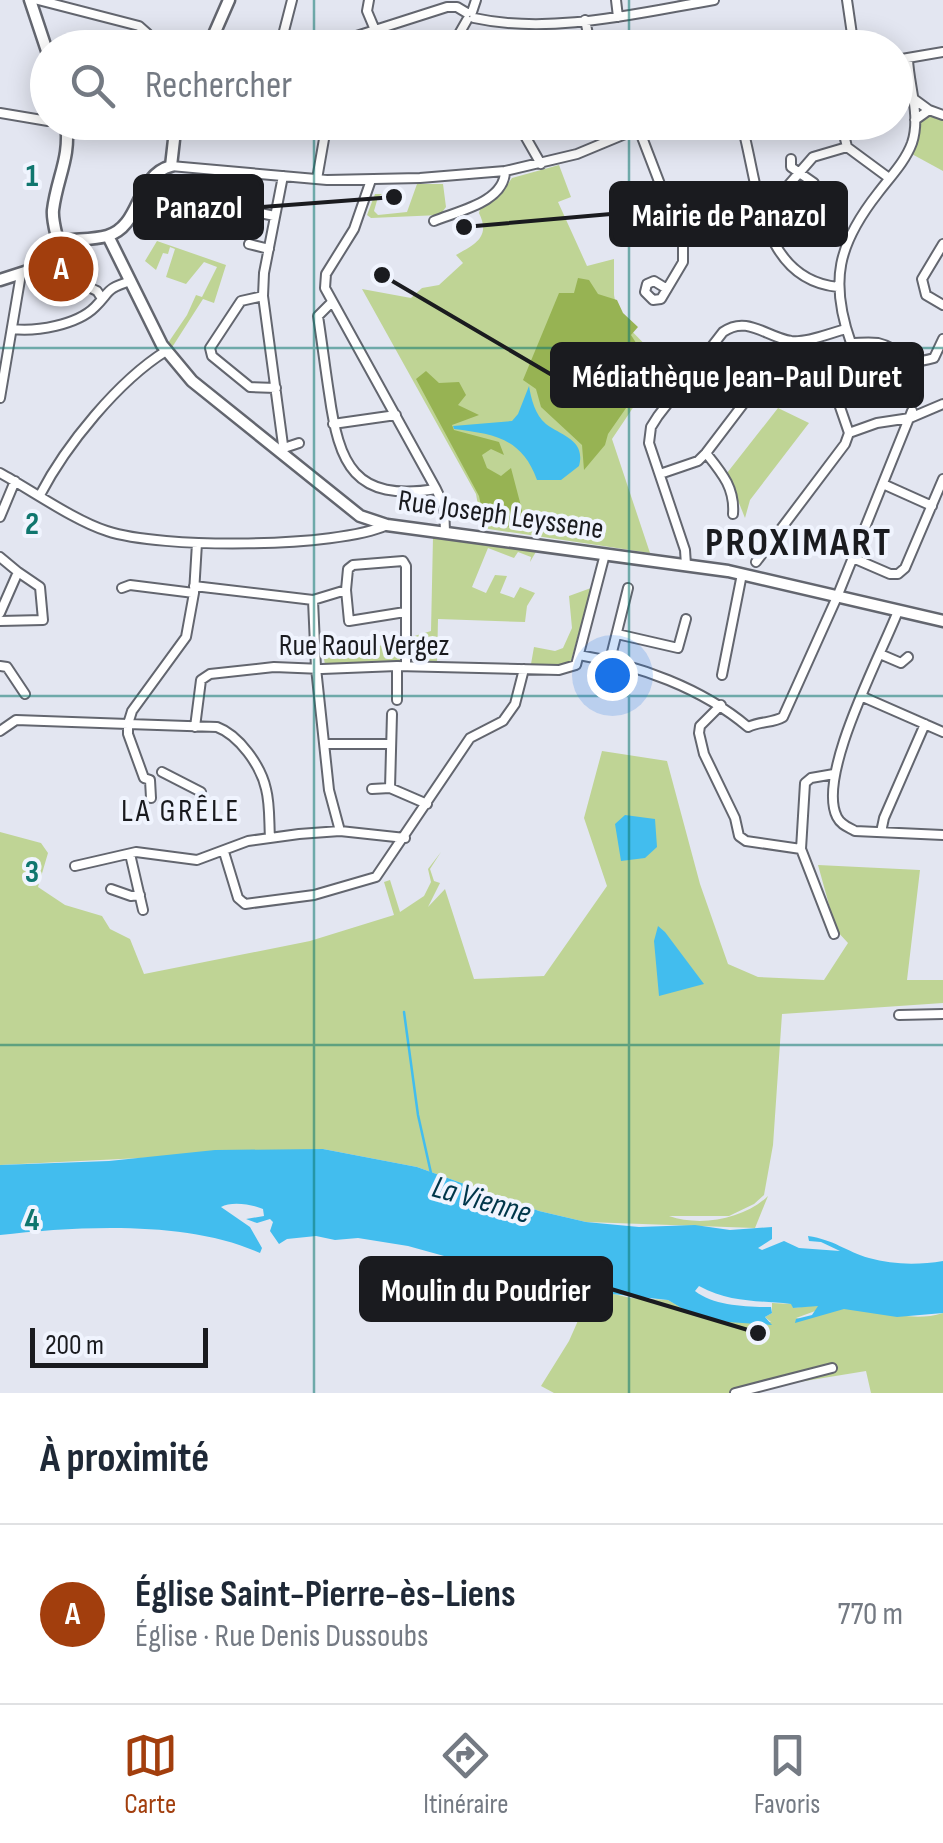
<!DOCTYPE html>
<html lang="fr">
<meta charset="utf-8">
<style>
body{margin:0;font-family:"Sofia Sans Condensed",sans-serif;background:#f6f6f7;color:#1f2937}
.scale{position:absolute;left:30px;bottom:25px;width:178px;box-sizing:border-box;padding-left:10px;border:5px solid #1a1b1f;border-top:0;font-size:28px;line-height:35px;white-space:nowrap;color:#1a1b1f;-webkit-text-stroke:8px #f0f4fe;paint-order:stroke}
.you{position:absolute;left:612px;top:675px;width:35px;height:35px;margin:-25px;border:8px solid #fff;border-radius:50%;background:#1a73e8;box-shadow:0 0 0 15px #1a73e833}
.badge{display:grid;place-items:center;width:65px;height:65px;border-radius:50%;background:#a23e0d;color:#fff;font-size:32px;font-weight:700}
.pin{position:absolute;translate:-50% -50%;border:5px solid #fff;box-shadow:0 2px 10px #0006}
.list{margin:0;padding:0;list-style:none}
h2{display:flex;justify-content:space-between;align-items:center;height:130px;margin:0;padding:0 40px;font-size:42px}
h2 small{font-size:32px;font-weight:400;color:#747a83}
.list li{display:grid;grid-template-columns:65px 1fr auto;gap:30px;align-items:center;box-sizing:border-box;height:180px;padding:0 40px;border-top:2px solid #e0e1e3}
.list b{display:block;font-size:38px;white-space:nowrap}
.list p{margin:0;font-size:32px;white-space:nowrap;color:#747a83}
.list em{font-size:32px;font-style:normal;color:#747a83}
.icon{flex:none;width:55px;height:55px;fill:none;stroke:currentColor;stroke-width:2;stroke-linecap:round;stroke-linejoin:round}
.map{position:relative;flex:none;width:943px;height:1393px;overflow:hidden}
.search{position:absolute;background:#fff;box-shadow:0 5px 25px #0003;left:30px;right:30px;top:30px;height:110px;display:flex;align-items:center;gap:25px;box-sizing:border-box;padding:0 35px;border-radius:55px;color:#747a83;font-size:38px}
.sheet{height:310px;background:#fff}
nav{display:flex;justify-content:space-around;align-items:center;box-sizing:border-box;height:140px;border-top:2px solid #e0e1e3;background:#fff;font-size:28px;color:#747a83}
nav a{display:grid;justify-items:center;gap:5px}
nav .on{color:#a23e0d}
.map>svg:first-child{display:block}
</style>
<div class="map">
<svg width="943" height="1393" viewBox="0 0 943 1393">
<rect width="100%" height="100%" fill="#e3e6f1"/>
<path fill="#bfd495" d="M927,114L943,118V171L910,153L919,120Z
M559,165L571,197L558,202L587,266L614,259V295L618,317L663,363L612,439L650,553L482,528L476,494L362,289L411,298L422,288L439,285L463,263L456,255C475,244 491,237 479,213L481,205L501,194L512,178Z
M417,184H443L446,207L440,215L371,218L367,215L375,194H382L378,197L374,211L378,215L407,212Z
M157,241L226,265L214,303L203,299L171,349L168,343L187,315L196,295L202,297L217,267L204,262L186,284L166,277L175,249L170,247L168,254L163,253L156,270L145,261Z
M778,408L809,423L750,500L745,518L727,473Z
M433,537L537,550L530,562L531,557L518,552L514,558L488,548L472,587L486,593L495,575L507,576L500,593L514,598L520,587L535,593L527,606L525,622L438,619L437,664L325,665L323,653L385,645L431,631Z
M591,588L571,661L558,666L531,664L534,647L555,651L563,648L572,628L569,596Z
M602,751L667,761L700,884L728,964L758,977L824,980L848,943L836,930L818,865L920,870L907,980H943V1003L782,1014L773,1145L764,1195L754,1204L729,1216H669C701,1227 744,1219 768,1196L755,1228L586,1222L539,1211L417,1167L323,1149L0,1165V832L41,843L48,853L38,887L65,905L102,916L110,929L130,939L144,974L310,941L394,915L384,882L390,880L400,912L424,896L431,882L428,869L441,852L430,869L434,881L440,883L428,907L445,889L474,979L544,976L607,886L584,818Z
M592,1289L631,1298L668,1300L696,1316L728,1322H771L765,1317L772,1313V1303L792,1304L793,1308L818,1305V1310L796,1318C813,1321 825,1310 841,1309C876,1307 909,1324 943,1313V1393H871L866,1371L732,1393H554L541,1386L569,1341Z"/>
<path fill="#97b353" d="M578,278L589,280L598,294L617,300L623,313L638,327L631,335L638,346L663,355L608,434L605,445L584,470L582,445L541,407L536,389L523,380L559,293H574Z
M426,371L439,383L459,382L466,395L458,405L479,415L452,425L454,430L499,442L504,455L491,449L482,455L487,468L501,476L511,468L522,510V528L485,525L479,496L416,379Z"/>
<path fill="#42bdee" d="M529,386C531,398 535,415 546,424C562,436 586,440 579,466L561,480H537C522,438 494,434 454,429L453,426L512,421L518,414Z
M625,815L655,819L657,847L645,858L621,861L615,824Z
M658,926L665,932L704,984L659,996L654,941Z
M323,1149L417,1167L539,1211L586,1222L639,1227L695,1225L730,1230L772,1227V1239L758,1248L762,1250L784,1241L799,1248L840,1251L821,1242L809,1241L808,1236C835,1240 845,1251 869,1258C893,1265 919,1265 943,1261V1313L897,1317L844,1309L795,1323L796,1319L812,1315L818,1306L793,1308L791,1304C755,1300 731,1303 699,1286L695,1291C714,1306 747,1307 771,1307L772,1313L765,1317L772,1325L728,1322L695,1316L668,1300L612,1294L604,1297L600,1290L545,1284L408,1246L358,1238L335,1240L316,1236L287,1239L279,1244L270,1231L273,1222L270,1219L257,1223L246,1219L264,1216L263,1209C252,1204 231,1201 221,1207L250,1227L262,1248L260,1253C188,1220 78,1226 0,1235V1165L109,1161L215,1150Z"/>
<g fill="none" stroke-linecap="round" stroke-linejoin="round">
<path stroke="#42bdee" stroke-width="2.5" d="M404,1012L418,1115L431,1173"/>
<g stroke="#63666f" stroke-width="12">
<path id="street" d="M38,0L139,26L148,34
M369,0L367,11L375,30
M616,0L618,17
M847,0L854,48
M472,12L476,0
M474,18C551,35 638,13 714,0
M585,20L591,48
M461,31L472,48
M288,48L283,35L292,0
M336,48L347,39L447,7H457L467,13
M367,48L396,39L403,48
M451,48L467,20
M908,59C909,86 921,116 912,143C905,162 890,177 878,193C838,244 829,281 851,343C859,343 869,342 878,343C907,350 895,369 934,358L943,339
M896,60L943,52
M914,99L929,110L915,120
M929,110L943,115
M0,113L48,121
M517,122L541,164
M633,122L640,132L683,244V262L661,299L653,300L645,292L647,284L654,281L667,289
M741,122C759,183 758,279 838,287
M841,122L847,147L889,178
M743,127L761,122
M175,128L204,122
M791,159V167L814,183
M171,166L327,180L420,178L505,171L577,154L654,122
M283,176L264,273L263,296L283,445
M317,179L327,122
M371,180L354,229L326,274L325,288L436,489L444,506L445,531
M760,196L786,188L813,157L847,147
M239,209L275,216
M434,221C458,211 505,202 505,171
M76,239C79,258 77,284 97,291L101,297
M249,244L269,249
M943,244L922,279L926,295L943,305
M263,296L241,301L210,348L212,356L250,387L276,388
M332,302L318,316C322,342 325,367 329,393C339,465 354,502 436,489
M12,329C36,332 77,325 95,307C111,291 105,289 131,281
M0,398L21,274
M333,424L396,415
M849,433L840,407L849,378L851,343
M281,449L299,443
M706,453C722,473 735,488 733,514
M0,473C31,490 75,521 107,531C160,549 337,548 387,525
M660,474L698,461L706,453L791,341
M883,484L932,506
M40,495C66,445 118,381 166,351
M0,517L15,481
M0,557L18,572L0,613
M853,558L890,574H898L905,568L943,479
M756,562L845,444L849,433L877,423L910,418L943,404
M686,565L685,550L649,443L651,427L658,416L723,332C747,315 766,337 791,341C807,343 830,333 846,329
M194,586L313,600L316,668L329,790L340,831
M122,588L130,585L194,593
M346,590L349,621L405,612
M313,600L346,590L348,569L353,565L403,561L406,566V666
M898,611C881,655 816,776 837,817C841,825 848,827 855,831L943,835
M0,621L43,620L40,587L18,572
M617,634L678,648L686,619
M880,654L901,663L908,657
M579,655C638,665 702,688 748,727C761,721 773,723 783,717L837,597L912,411
M610,660L628,588
M0,666L7,667L25,694
M397,666V700
M722,675L742,574
M863,697L943,732
M721,705L700,726L699,733L704,754L735,818L739,836L746,841L801,849
M195,727L201,680L210,674L274,667L322,669L397,666L559,670L576,665L605,554
M0,731L16,720L128,724L132,711L186,637L194,593L197,543
M325,744H391
M162,772L201,792
M834,774L811,778L805,783L801,849L834,934
M390,788L392,714
M372,789L390,788L427,804
M151,798L150,780L144,778L128,734V724L217,727C239,735 261,766 266,789C270,804 269,822 270,838
M881,832L884,818L925,724
M224,852L238,898L245,904L314,895L376,877L470,738L503,721L515,704L524,669
M130,854L143,910
M75,866L136,852L197,860L248,841L299,834L340,831L405,838
M111,889L131,896L140,895
M899,1015L943,1014
M735,1393L832,1368"/>
</g>
<g stroke="#63666f" stroke-width="15">
<path id="secondary" d="M30,0L48,54
M208,48L229,0
M108,236L162,345L192,381L360,516L387,525L728,571L943,621
M58,242C73,239 92,240 107,236C142,226 135,176 171,166L176,122
M58,242C56,232 52,220 53,210C57,177 71,158 66,122
M0,280L28,271L58,242"/>
</g>
<use href="#street" stroke="#fff" stroke-width="8"/>
<use href="#secondary" stroke="#fff" stroke-width="10"/>
</g>
<path fill="none" stroke="#0f766e" stroke-width="2.5" stroke-opacity="0.55" d="M314,0V48M629,0V48M314,122V1393M629,122V1393M0,348H943M0,696H943M0,1045H943"/>
<g text-anchor="middle" stroke-width="8" stroke-linejoin="round" paint-order="stroke">
<g font-size="30" fill="#1a1b1f" stroke="#f0f4fe">
<text transform="translate(501 514) rotate(8)" y="10">Rue Joseph Leyssene</text>
<text x="364" y="655">Rue Raoul Vergez</text>
</g>
<g font-size="32" letter-spacing="2.5" fill="#1a1b1f" stroke="#f0f4fe">
<text x="181" y="821">LA GRÊLE</text>
</g>
<g font-size="32" font-style="italic" fill="#00364a" stroke="#f0f4fe">
<text transform="translate(482 1199) rotate(16)" y="11">La Vienne</text>
</g>
<g font-size="40" font-weight="bold" letter-spacing="2.5" fill="#1a1b1f" stroke="#f0f4fe">
<text x="799" y="555">PROXIMART</text>
</g>
</g>
<g font-size="32" text-anchor="middle" font-weight="bold" fill="#0f766e" stroke="#f0f4fe" stroke-width="8" stroke-linejoin="round" paint-order="stroke">
<text x="32" y="186">1</text>
<text x="32" y="534">2</text>
<text x="32" y="882">3</text>
<text x="32" y="1230">4</text>
</g>
<path fill="none" stroke="#1a1b1f" stroke-width="4" d="M394 197L262 207M464 227L611 214M382 275L552 375M758 1333L611 1289"/>
<g fill="#1a1b1f" stroke="#f0f4fe" stroke-width="4">
<circle cx="394" cy="197" r="10"/>
<circle cx="464" cy="227" r="10"/>
<circle cx="382" cy="275" r="10"/>
<circle cx="758" cy="1333" r="10"/>
</g>
<g fill="#1a1b1f" stroke="#1a1b1f" stroke-width="4">
<rect x="135" y="176" width="127" height="62" rx="10"/>
<rect x="611" y="183" width="235" height="62" rx="10"/>
<rect x="552" y="344" width="370" height="62" rx="10"/>
<rect x="361" y="1258" width="250" height="62" rx="10"/>
</g>
<g font-size="32" text-anchor="middle" font-weight="bold" fill="#fff">
<text x="199" y="218">Panazol</text>
<text x="729" y="226">Mairie de Panazol</text>
<text x="737" y="387">Médiathèque Jean-Paul Duret</text>
<text x="486" y="1301">Moulin du Poudrier</text>
</g>
</svg>
<div class="scale">200 m</div>
<div class="you"></div>
<div class="pin badge" style="left:61px;top:269px">A</div>
<div class="search"><svg class="icon" aria-label="search" viewBox="0 0 24 24"><circle cx="10" cy="10" r="6"/><path d="M15 15l6 6"/></svg>Rechercher</div>
</div>
<section class="sheet">
<h2>À proximité<small></small></h2>
<ul class="list">
<li><span class="badge">A</span><div><b>Église Saint-Pierre-ès-Liens</b><p>Église · Rue Denis Dussoubs</p></div><em>770 m</em></li>
</ul>
</section>
<nav>
<a class="on"><svg class="icon" aria-label="map" viewBox="0 0 24 24"><path d="M3 6l6-2 6 2 6-2v14l-6 2-6-2-6 2zM9 4v14M15 6v14"/></svg>Carte</a>
<a><svg class="icon" aria-label="directions" viewBox="0 0 24 24"><path d="M12 3l9 9-9 9-9-9zM9 14v-3h6M13 9l2 2-2 2"/></svg>Itinéraire</a>
<a><svg class="icon" aria-label="saved" viewBox="0 0 24 24"><path d="M7 4h10v16l-5-4-5 4z"/></svg>Favoris</a>
</nav>
